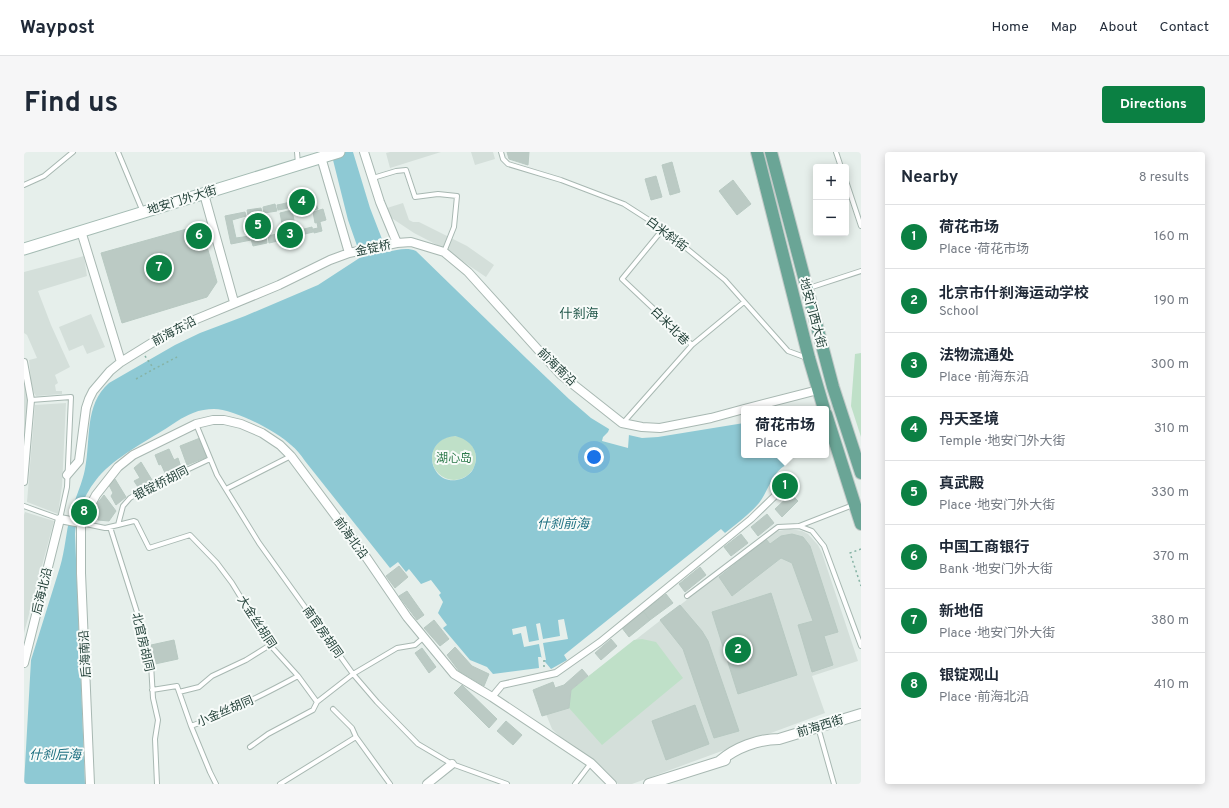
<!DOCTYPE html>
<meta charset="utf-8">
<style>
body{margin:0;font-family:Overpass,"Noto Sans SC",sans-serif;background:#f6f6f7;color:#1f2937}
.controls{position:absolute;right:12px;top:12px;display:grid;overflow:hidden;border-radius:4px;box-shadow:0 2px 10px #0003}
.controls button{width:36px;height:36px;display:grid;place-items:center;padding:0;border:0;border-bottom:1px solid #e0e1e3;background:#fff;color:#1f2937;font:20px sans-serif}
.you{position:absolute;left:570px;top:305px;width:14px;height:14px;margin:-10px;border:3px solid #fff;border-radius:50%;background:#1a73e8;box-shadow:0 0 0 6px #1a73e833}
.badge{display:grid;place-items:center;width:26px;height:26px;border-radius:50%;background:#0b8043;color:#fff;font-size:13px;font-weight:700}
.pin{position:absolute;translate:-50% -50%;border:2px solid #fff;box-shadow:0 1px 4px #0006}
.popup{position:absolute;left:717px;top:254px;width:88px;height:52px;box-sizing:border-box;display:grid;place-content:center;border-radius:4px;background:#fff;filter:drop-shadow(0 1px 3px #0005);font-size:13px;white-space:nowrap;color:#747a83}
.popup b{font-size:15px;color:#1f2937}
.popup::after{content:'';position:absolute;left:50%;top:100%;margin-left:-8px;border:8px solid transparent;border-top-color:#fff}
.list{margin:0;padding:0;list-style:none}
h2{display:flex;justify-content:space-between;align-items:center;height:52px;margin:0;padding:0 16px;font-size:17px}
h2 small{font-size:13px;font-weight:400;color:#747a83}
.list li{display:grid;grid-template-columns:26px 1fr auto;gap:12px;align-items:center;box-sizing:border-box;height:64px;padding:0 16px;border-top:1px solid #e0e1e3}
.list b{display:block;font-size:15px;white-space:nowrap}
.list p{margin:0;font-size:13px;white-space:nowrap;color:#747a83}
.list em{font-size:13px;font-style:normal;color:#747a83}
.map{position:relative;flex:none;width:837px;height:632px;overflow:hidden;border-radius:4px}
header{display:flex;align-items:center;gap:24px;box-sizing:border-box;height:56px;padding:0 20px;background:#fff;border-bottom:1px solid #e0e1e3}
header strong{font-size:19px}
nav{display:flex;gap:22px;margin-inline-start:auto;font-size:14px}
.intro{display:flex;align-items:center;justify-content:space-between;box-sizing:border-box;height:96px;padding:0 24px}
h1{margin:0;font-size:28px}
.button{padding:10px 18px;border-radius:4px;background:#0b8043;color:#fff;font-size:14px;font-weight:700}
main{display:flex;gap:24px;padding:0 24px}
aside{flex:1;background:#fff;border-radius:4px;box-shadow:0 2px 10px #0003}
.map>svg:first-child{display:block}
</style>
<header>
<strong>Waypost</strong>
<nav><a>Home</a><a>Map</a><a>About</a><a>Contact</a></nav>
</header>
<div class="intro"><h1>Find us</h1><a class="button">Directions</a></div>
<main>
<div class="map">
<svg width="837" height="632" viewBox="0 0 837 632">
<rect width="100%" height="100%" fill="#e6efeb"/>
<path fill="#d4dfda" d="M366,0H417L366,16L362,1Z
M447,0H469L471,7L451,13Z
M379,51L385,68L389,70H395L443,94L470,113L462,125L419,96L390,81L366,65L363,56Z
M60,104L63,124L14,139L27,173L46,215L31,223L34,231L31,233L32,239H38V242L12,244L10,241L7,229L5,208L13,206L3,183L0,181V120Z
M67,162L81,195L63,202L59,193L45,199L35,175Z
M0,210L7,248L0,301Z
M42,251L38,334L34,362L3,350L11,253Z
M1,360L30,369L0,481V363Z
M766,377L778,379L784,382L794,393L798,401L834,509L788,524L801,561L608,632H594L582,619L549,593L536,585L528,577L522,562L545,556L547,538L746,383L754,379Z"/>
<path fill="#bfe0c8" d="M837,201V285L827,254L831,202Z
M408 306a22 22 0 1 1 44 0a22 22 0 1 1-44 0Z
M618,487L632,490L659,526L578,593L545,556L547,538L610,488Z"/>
<path fill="#8ec9d4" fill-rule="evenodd" d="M307,0H329L346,56L363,100C373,98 383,95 392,99L503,207L545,247L567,266L585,277L596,281L618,286L634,285L720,271V303H754L757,307L760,306L762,313C748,320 744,340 735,351C725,363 712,372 701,381L697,377L540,503L543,508L527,517L517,505H514L515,516L469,522L463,515L446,508L419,476L423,473L414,461L419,450L415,443L417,441L407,428L397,432L385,417L382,420L374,410L366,416L281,309C277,303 272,297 267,293C252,279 210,257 190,257C183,257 176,258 169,261C158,265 148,273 138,279C117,292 86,309 72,328C60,343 52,363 51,382L61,632H0L7,508L36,415C41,398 42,381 46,364C50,348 58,333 61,317C67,287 60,253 85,231L151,193L176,181L221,164L294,133L337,105L324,68ZM431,284C445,287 457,299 450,315C448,321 442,325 437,327C406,337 394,288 431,284Z"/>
<path fill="#e6efeb" d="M586,275L605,282L604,296L578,289L579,285L584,280Z
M540,467L544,487L519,491L522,508H518L515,492L500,495L497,481L489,483L488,477L502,474L505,490L515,488L512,472L516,471L519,487L536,484L534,468Z"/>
<path fill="#bbcac4" stroke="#b8c9c2" d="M483,0H505L504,13L485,7Z
M648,10L656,40L646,43L638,13Z
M632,24L638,45L627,48L621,27Z
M709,28L727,52L713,63L695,39Z
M283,48L284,51L273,53L272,50Z
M291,48L294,57L290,58L289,52L286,53L285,50Z
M270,49L271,54L260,57L258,52Z
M251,52L253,59L240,61L239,55Z
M258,52L260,57L254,58L253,53Z
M237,56L238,61L224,63L223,58Z
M299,57L302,68L291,71L289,60Z
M268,58L271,74L259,77L256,61Z
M221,60L222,64L208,68L212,86L226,84L227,88L207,92L201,64Z
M237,63L242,82L230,84L226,66Z
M296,70L298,79L290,81L289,77L294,76L293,71Z
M177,73L193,130L183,145L98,171L77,101Z
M288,75L289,80L277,83L276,78Z
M271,79L273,85L260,88L259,82Z
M257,81L258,88L245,91L244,84Z
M242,84L243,91L229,94L227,87Z
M176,286L183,305L163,313L156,294Z
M145,297L150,308L154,306L157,315L141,321L137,312L135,313L131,303Z
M421,303H425L428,306L427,311L422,312L419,308Z
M117,310L128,328L114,335L110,329L116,326L110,316Z
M91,327L102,345L92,353L87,344L89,341L85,333Z
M767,342L774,349L758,365L751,357Z
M80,343L92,359L85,369L74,368L72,353Z
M743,362L750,371L734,384L727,375Z
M717,382L724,391L707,404L700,395Z
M768,382L779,385L786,394L814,480L800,484L809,513L788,520L774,473L789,469L768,411L757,406L708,444L695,425L742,387L746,392L757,384Z
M375,414L384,425L371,436L362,424Z
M676,415L682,423L661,440L655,432Z
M383,439L400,463L393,468L375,444Z
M747,441L773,523L714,542L688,460Z
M642,442L649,451L626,468L619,459Z
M656,453L678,479L684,489L715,579L690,586L659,497L636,468Z
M619,459L626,468L605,485L598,476Z
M410,468L425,487L416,494L400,476Z
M587,487L593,494L577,508L571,501Z
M150,488L154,507L131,512L127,493Z
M431,495L448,514L465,522L460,534L435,519L423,503Z
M398,496L412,515L405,521L391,501Z
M558,517L564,524L547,538L545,556L518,564L509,538L529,530L531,536L540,533Z
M438,533L473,567L465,576L430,541Z
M671,553L685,592L642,608L628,569Z
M482,569L498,583L489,593L473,579Z"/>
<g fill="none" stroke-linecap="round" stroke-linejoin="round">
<g stroke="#a8b8b2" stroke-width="6">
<path id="service" d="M94,0L119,60
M273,0L274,12
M477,0L479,7L484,12L537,28L600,52L639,77L701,128L764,199L783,206
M812,0L817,15
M349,26L372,19L382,18L391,45L414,42L433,44L430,75L420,100
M822,29L837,74
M0,33L20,24L49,0
M785,136L837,119
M668,193L720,150
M599,271L668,193L598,127L639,77
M172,272L193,323L235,391L329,522L353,550L394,592L428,612L483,632
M202,337L267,304
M0,354L36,367L43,335L47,245L7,248
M57,371L81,376L94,373L99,354L106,346L120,338L186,307
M94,373L110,369L112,370L125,396L166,383L193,411L208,431L246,493L274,524L293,550L329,522L373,496L391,493L399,486
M775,374L829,353
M86,375L118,476L127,512L129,546L134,568L131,587L133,632
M663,444L754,375L775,374L788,379L800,394L837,494
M128,538L153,534L167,574C204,561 239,543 274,524
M155,540L175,535L188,524L222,508L246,493
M309,557L328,576L332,585
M167,574L186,620L192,632
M794,575L810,632
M226,595L244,582L289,558L293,550
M256,632L332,585L366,632
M551,632L567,611"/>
</g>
<g stroke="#a8b8b2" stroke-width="8">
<path id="pedestrian" d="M0,210L7,248L0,330
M468,545L478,533L532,521L576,490L727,367L761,334"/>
</g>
<g stroke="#a8b8b2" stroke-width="10">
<path id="minor" d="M340,0L356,50L373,91
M297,5L325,101
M180,42L210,150
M57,79L97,210
M720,257L794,238
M43,323L55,309L62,256L65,247L69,239L86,219L97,210L139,184L163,171L255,133L306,108L325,101L373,91L387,90L420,100L444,120L536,222L598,271L618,275L636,276L687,266L720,257
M0,511L36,367L57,371
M66,632L57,421V371L72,343L94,315L109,303L172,272L189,268H200L217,272L238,281L256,293L267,304L340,402L383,465L430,522L468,545L567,611L588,632
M403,632L428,612"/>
</g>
<g stroke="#a8b8b2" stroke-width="12">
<path id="tertiary" d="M696,609C711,596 734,587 755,587L837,562
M625,632L701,608"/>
</g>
<g stroke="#a4bbb3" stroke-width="13">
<path id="secondary" d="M0,97L315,0"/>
</g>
<g stroke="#c2cac8" stroke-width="14">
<path id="primary" d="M733,0L785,206L800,257
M747,0L809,235L837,321
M802,262L837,372"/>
</g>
<path stroke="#86b3a5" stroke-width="1.5" stroke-dasharray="2 3" stroke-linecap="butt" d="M121,204L130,217L153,205
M112,227L130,217
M837,397L826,401L837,434
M520,508V516"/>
<use href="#service" stroke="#fff" stroke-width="4"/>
<use href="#pedestrian" stroke="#fff" stroke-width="6"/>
<use href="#minor" stroke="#fff" stroke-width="8"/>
<use href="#tertiary" stroke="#fff" stroke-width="10"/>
<use href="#secondary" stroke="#fff" stroke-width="11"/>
<use href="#primary" stroke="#6aa596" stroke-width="12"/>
</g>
<g text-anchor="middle" stroke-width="4" stroke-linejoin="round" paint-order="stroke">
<g font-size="12" fill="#24423a" stroke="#f7fbf9">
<text transform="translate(158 48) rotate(-17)" y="4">地安门外大街</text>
<text transform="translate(643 82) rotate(37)" y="4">白米斜街</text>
<text transform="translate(349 96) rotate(-12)" y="4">金锭桥</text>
<text transform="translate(789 161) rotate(75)" y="4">地安门西大街</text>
<text transform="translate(646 174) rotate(45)" y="4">白米北巷</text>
<text transform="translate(150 179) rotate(-28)" y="4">前海东沿</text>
<text transform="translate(533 215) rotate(44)" y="4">前海南沿</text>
<text transform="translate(137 331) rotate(-27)" y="4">银锭桥胡同</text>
<text transform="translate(327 386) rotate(54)" y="4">前海北沿</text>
<text transform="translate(18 439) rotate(-76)" y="4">后海北沿</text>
<text transform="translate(233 470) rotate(57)" y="4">大金丝胡同</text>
<text transform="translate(299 480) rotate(55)" y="4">南官房胡同</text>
<text transform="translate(119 490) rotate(77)" y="4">北官房胡同</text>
<text transform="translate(61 502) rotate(-93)" y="4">后海南沿</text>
<text transform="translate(201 559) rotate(-23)" y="4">小金丝胡同</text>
<text transform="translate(796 574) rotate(-17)" y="4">前海西街</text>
</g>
<g font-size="12" fill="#2d7a4b" stroke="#f7fbf9">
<text x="430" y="310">湖心岛</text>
</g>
<g font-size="13" fill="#1f5548" stroke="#f7fbf9">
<text x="555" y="166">什刹海</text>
</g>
<g font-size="13" font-style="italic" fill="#1c6f80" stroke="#f7fbf9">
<text x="539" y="376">什刹前海</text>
<text x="31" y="607">什刹后海</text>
</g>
</g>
</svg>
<div class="controls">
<button>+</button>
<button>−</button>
</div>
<div class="you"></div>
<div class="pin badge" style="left:761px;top:334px">1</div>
<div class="popup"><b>荷花市场</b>Place</div>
<div class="pin badge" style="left:714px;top:498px">2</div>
<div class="pin badge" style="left:266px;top:83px">3</div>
<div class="pin badge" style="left:278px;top:50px">4</div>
<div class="pin badge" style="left:234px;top:74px">5</div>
<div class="pin badge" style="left:175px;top:84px">6</div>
<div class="pin badge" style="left:135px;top:116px">7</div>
<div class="pin badge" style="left:60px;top:360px">8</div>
</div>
<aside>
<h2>Nearby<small>8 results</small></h2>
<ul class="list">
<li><span class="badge">1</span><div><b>荷花市场</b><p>Place · 荷花市场</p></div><em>160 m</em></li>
<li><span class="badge">2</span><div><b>北京市什刹海运动学校</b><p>School</p></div><em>190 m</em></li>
<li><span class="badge">3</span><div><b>法物流通处</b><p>Place · 前海东沿</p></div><em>300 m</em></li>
<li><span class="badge">4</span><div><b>丹天圣境</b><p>Temple · 地安门外大街</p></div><em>310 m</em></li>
<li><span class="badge">5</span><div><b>真武殿</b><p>Place · 地安门外大街</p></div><em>330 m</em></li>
<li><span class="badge">6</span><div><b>中国工商银行</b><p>Bank · 地安门外大街</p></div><em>370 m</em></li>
<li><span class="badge">7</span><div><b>新地佰</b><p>Place · 地安门外大街</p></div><em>380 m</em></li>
<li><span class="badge">8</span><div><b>银锭观山</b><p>Place · 前海北沿</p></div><em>410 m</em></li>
</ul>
</aside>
</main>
